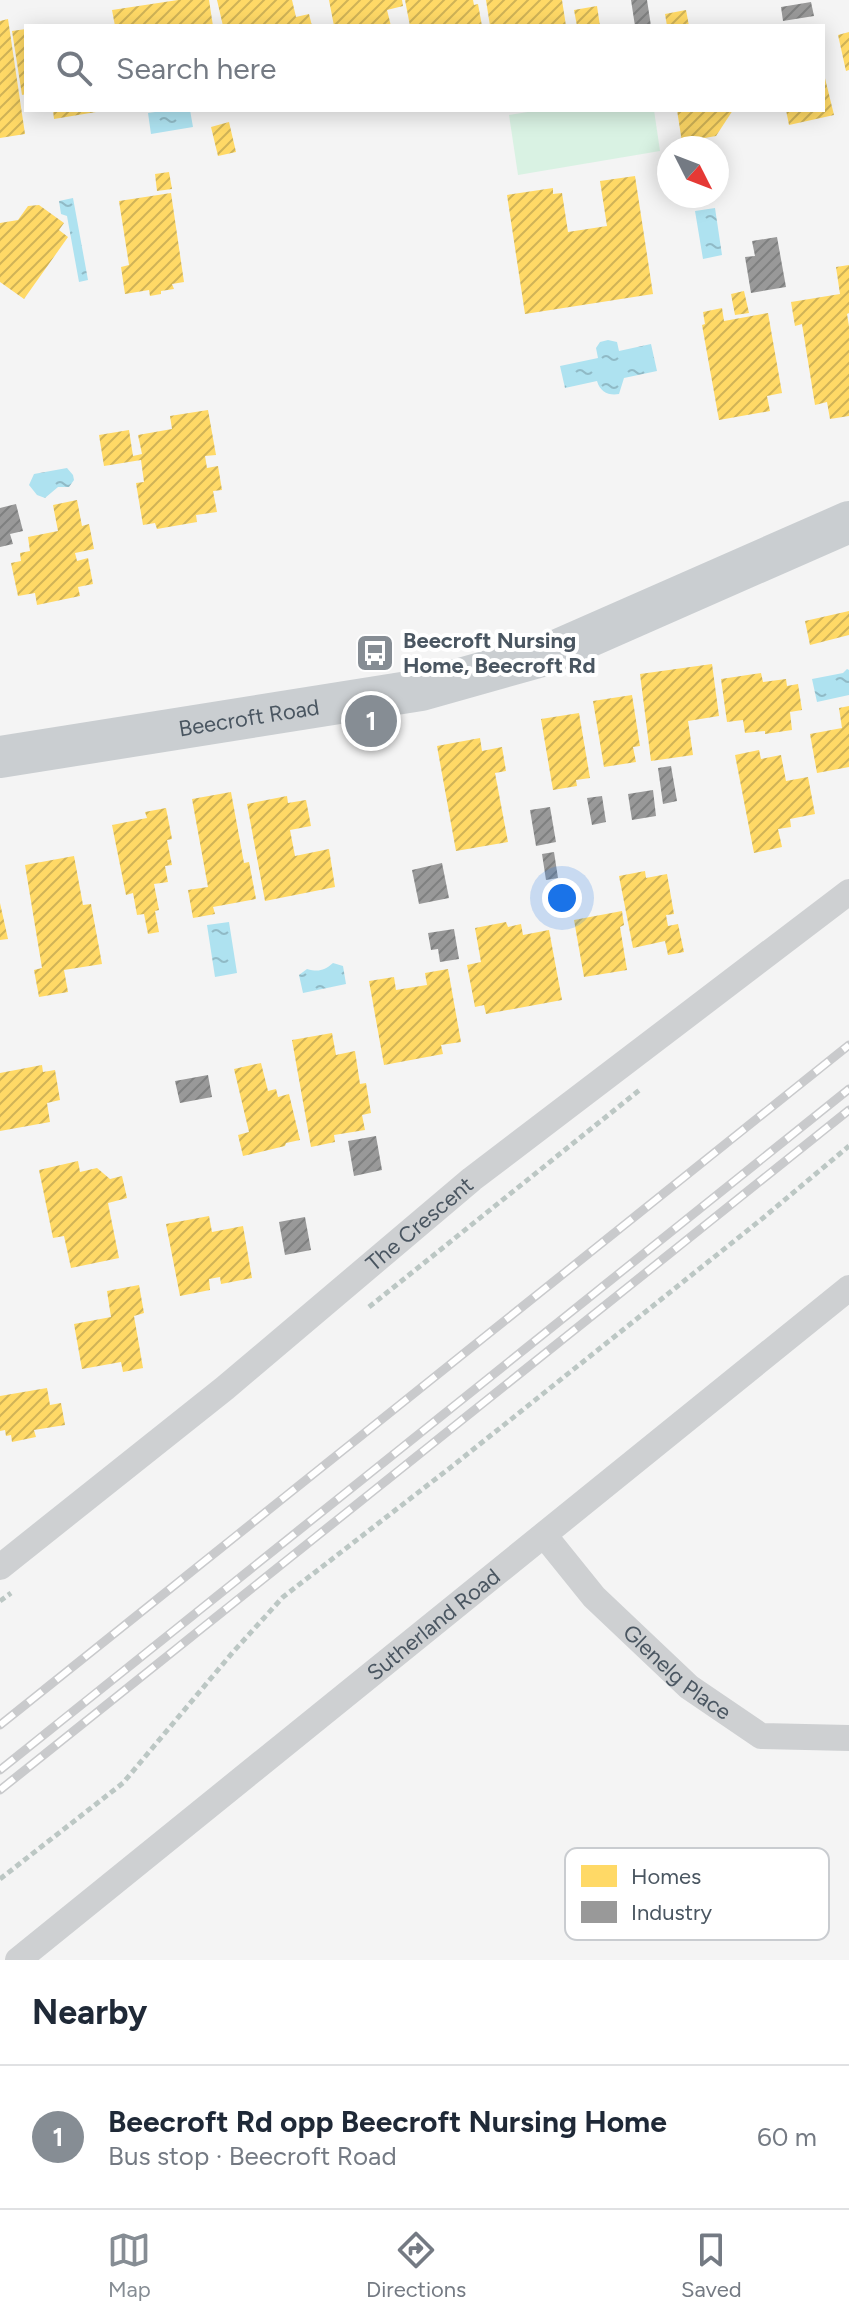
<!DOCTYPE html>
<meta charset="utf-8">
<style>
body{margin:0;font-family:Figtree,sans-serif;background:#f6f6f7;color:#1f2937}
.compass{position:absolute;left:657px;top:136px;width:72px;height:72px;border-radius:50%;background:#fff;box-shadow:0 4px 20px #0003;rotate:132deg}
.you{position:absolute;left:562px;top:898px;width:28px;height:28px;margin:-20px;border:6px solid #fff;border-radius:50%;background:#1a73e8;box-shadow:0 0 0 12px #1a73e833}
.badge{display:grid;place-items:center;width:52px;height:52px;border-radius:50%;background:#868d94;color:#fff;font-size:26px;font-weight:700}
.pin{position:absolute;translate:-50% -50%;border:4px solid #fff;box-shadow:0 2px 8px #0006}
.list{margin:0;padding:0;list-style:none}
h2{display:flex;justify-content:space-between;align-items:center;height:104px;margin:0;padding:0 32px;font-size:34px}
h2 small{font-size:26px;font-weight:400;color:#747a83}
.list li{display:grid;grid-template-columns:52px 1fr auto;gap:24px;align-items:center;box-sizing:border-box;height:144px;padding:0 32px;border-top:2px solid #e0e1e3}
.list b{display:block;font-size:30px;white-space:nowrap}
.list p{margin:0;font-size:26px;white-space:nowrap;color:#747a83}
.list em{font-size:26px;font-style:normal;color:#747a83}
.icon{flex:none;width:44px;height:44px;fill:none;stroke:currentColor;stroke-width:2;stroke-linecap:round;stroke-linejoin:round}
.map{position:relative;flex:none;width:849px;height:1960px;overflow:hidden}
.search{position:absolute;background:#fff;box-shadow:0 4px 20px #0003;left:24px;right:24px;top:24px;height:88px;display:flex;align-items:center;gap:20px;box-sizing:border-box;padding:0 28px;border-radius:0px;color:#747a83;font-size:30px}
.sheet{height:248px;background:#fff}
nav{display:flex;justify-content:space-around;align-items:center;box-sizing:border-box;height:112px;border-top:2px solid #e0e1e3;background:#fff;font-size:22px;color:#747a83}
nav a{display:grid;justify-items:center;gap:4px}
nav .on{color:#868d94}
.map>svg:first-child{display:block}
</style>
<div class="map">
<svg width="849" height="1960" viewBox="0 0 849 1960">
<defs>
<pattern id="water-ripples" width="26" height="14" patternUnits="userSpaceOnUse" patternTransform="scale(2)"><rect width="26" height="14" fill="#aee2f0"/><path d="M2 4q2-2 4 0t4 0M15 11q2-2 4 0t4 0" fill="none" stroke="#90bac6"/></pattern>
<pattern id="homes-hatch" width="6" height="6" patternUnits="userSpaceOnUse" patternTransform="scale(2)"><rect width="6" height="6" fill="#ffd966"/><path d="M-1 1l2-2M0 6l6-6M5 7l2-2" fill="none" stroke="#d0b357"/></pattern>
<pattern id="industry-hatch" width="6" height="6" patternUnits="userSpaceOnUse" patternTransform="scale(2)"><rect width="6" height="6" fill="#999"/><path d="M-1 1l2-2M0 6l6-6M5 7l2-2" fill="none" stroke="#7f8080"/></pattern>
</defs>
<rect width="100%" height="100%" fill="#f4f4f4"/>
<path fill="#d9f2e3" d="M540,110H654L660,151L518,175L509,115Z"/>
<path fill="url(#water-ripples)" d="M169,110H190L193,127L151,134L148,113Z
M73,198L88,280L79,282L67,216L61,214L59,201Z
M715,208L722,255L703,259L695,211Z
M608,340L617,342L619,351L651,344L657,371L624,378L619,394C609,396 600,392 597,381L565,388L560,366L598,358L596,348L600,342Z
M67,468L73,475L74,480L69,487H58L45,498L37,495L29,485L34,474Z
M847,669L849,670V695L817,702L812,679L843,673Z
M229,922L237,973L215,977L207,925Z
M333,963L343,966L346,984L303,993L299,975L307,969C318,972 324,971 333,963Z"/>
<path fill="url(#homes-hatch)" d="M178,0H209L213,26H115L112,10Z
M217,0H292L296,17L309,14L312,26H223Z
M329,0H402L403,6L387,10L391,26H334Z
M405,0H473L474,5L478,4L482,26H410Z
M486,0H562L566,26H490Z
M597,6L600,26H577L574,10Z
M686,10L689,26H667L665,14Z
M8,19L25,134L0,138V21Z
M26,29V94L22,95L12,31Z
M849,32V70L846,71L838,35Z
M823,70L834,115L789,125L786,110H823Z
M53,110H95L96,112L54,119Z
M677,110H733L716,136L682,142Z
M229,122L236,152L218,156L211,127Z
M169,172L172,189L157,191L155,174Z
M635,176L653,294L525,314L507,195L553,188V194L562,193L568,232L607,226L600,181Z
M171,193L184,282L172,284L174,289L161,291V294L150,296L149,290L125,294L121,267L129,265L119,201Z
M39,205L64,223L59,230L68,237L24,299L0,282V223L18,220L28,206Z
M849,265V313L847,314L849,326V416L830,419L827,402L815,405L802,324L795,326L791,302L840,294L836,267Z
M744,291L749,313L735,315L731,294Z
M722,308L724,321L768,313L782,393L767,396L770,411L719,420L702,325L705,324L703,312Z
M208,410L216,455L205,456L207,468L218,466L222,490L213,491L217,512L196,515L197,522L157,529L155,523L143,525L136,483L144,482L141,460L104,466L99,435L129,430L133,456L142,454L138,435L172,429L170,416Z
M77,500L82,526L89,524L94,549L75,553L77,561L88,558L93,584L78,587L80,596L37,605L35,593L18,596L11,563L21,561L20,553L30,551L28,537L58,531L53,505Z
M849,611V635L810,645L805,621Z
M712,664L719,716L688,721L693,755L651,761L640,674Z
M761,673L763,682L786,679L787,686L798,684L802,710L790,712L792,730L765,734V731L745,733L743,720L727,722L721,679Z
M632,695L640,746L633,747L636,762L604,767L593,701Z
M849,706V767L817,773L810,734L842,728L839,708Z
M579,713L590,778L576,780L577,786L553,790L541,719Z
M480,738L482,751L502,747L506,771L495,773L508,842L456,851L437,746Z
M759,750L761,759L781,755L786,781L808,777L815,814L790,819L791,827L778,829L782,847L754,853L735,755Z
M231,792L244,863L249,862L256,899L213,907L215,914L193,918L188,890L208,887L192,799Z
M287,796L288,803L306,800L311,826L290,830L295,856L329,849L335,887L265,901L247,804Z
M166,808L172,839L167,840L172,865L165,866L168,882L154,884L159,910L155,911L159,932L148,934L144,914L137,915L133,893L126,895L112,825L147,818L145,812Z
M74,856L83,905L91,904L102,964L64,970L68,992L39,997L34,970L42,968L25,865Z
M645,871L646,878L667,874L674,914L666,915L668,926L678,924L684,952L668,955L665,941L633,948L619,876Z
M0,903L8,939L0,940Z
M622,911L624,925L620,927L627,970L584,977L574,920Z
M506,922L508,927L521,924L523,935L549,930L562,1000L486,1014L484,1005L475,1007L467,965L481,962L475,928Z
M448,969L461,1042L441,1045L443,1054L384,1065L369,981L394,977L396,990L427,985L425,973Z
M332,1033L336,1055L355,1051L360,1084L366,1083L371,1113L362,1115L365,1130L334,1135L335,1142L311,1147L292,1040Z
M261,1063L268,1091L276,1089L278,1097L289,1094L300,1140L286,1143L285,1146L243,1156L238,1135L249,1132L234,1069Z
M42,1065L43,1072L55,1070L60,1100L47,1103L50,1122L0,1131V1073Z
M78,1161L80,1172L97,1168L110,1179L122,1176L127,1198L108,1203L119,1258L71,1268L64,1236L53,1238L39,1170Z
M209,1216L212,1232L243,1226L252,1278L221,1284L220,1277L209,1279L210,1290L180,1296L166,1224Z
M139,1285L144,1313L134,1316L143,1368L123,1372L121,1362L82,1369L74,1324L111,1317L107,1291Z
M47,1388L50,1405L61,1403L65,1425L34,1430L36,1437L12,1442L11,1435L6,1436L5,1430L0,1431V1396Z"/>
<path fill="url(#industry-hatch)" d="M631,0H647L651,26H635Z
M811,2L814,16L783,21L781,7Z
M777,237L786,287L751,293L745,257L755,256L752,241Z
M16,504L23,531L10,534L13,544L0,547V508Z
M671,766L677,801L663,804L658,768Z
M653,790L656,816L632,820L628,794Z
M602,796L606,822L592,825L587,798Z
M550,807L556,842L536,846L530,810Z
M554,852L558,878L546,880L542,854Z
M442,863L449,898L419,904L412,870Z
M454,929L459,959L440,962L438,949L431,950L428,933Z
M208,1075L212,1097L180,1103L175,1081Z
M376,1136L382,1170L354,1176L348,1141Z
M305,1217L311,1250L285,1255L279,1222Z"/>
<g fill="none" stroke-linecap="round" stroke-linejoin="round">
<path stroke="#bcc7c4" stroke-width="5" stroke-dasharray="6 4" stroke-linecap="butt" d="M369,1307L642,1088
M0,1601L11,1593
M0,1879L123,1783L233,1652L283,1597L455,1464L763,1218L849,1146"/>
<g stroke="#ced0d2" stroke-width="26">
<path id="s1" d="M544,1535L594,1597L689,1687L761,1736L849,1738"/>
<path id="s2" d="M0,1567L225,1388L472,1179L849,892"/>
<path id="s3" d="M18,1960L849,1288"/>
</g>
<path stroke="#caced1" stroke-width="42" id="s4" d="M0,757L421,690L549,654L849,522"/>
<g stroke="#c9cacc" stroke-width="9">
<path id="rail" d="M0,1725L849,1045
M0,1770L849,1089
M0,1790L849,1110"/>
</g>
<use href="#rail" stroke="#fff" stroke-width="6" stroke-dasharray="18" stroke-linecap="butt"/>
</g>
<defs>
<g id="bus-square" transform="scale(2)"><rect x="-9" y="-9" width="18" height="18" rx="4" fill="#868d94" stroke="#fff"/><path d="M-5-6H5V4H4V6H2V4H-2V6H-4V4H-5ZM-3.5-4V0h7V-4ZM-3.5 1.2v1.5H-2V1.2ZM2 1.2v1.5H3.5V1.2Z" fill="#fff"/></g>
</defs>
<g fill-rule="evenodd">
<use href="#bus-square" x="375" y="653"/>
</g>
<g text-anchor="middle" stroke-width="8" stroke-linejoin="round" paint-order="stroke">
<g font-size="22" font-weight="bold" fill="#4a5661" stroke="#fff" text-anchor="start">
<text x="403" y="648">Beecroft Nursing<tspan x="403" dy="25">Home, Beecroft Rd</tspan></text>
</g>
<g font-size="22" fill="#4a5661" stroke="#fff">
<text dy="8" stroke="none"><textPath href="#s4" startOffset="252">Beecroft Road</textPath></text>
<text dy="8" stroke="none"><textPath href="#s2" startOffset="542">The Crescent</textPath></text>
<text dy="8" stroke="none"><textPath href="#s3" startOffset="534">Sutherland Road</textPath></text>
<text dy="8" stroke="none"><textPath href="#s1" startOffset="192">Glenelg Place</textPath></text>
</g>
</g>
<rect x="565" y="1848" width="264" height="92" rx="12" fill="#fff" stroke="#c9ccd0" stroke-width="2"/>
<rect x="581" y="1865" width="36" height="22" fill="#ffd966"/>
<rect x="581" y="1901" width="36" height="22" fill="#999"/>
<g font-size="22" fill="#4a5661">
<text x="631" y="1884">Homes</text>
<text x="631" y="1920">Industry</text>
</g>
</svg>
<svg class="compass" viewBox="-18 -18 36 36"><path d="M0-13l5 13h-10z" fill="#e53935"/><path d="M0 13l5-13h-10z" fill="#747a83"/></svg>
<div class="you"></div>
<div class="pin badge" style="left:371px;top:721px">1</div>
<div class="search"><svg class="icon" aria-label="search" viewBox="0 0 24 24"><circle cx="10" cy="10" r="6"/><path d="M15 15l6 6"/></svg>Search here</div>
</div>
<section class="sheet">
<h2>Nearby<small></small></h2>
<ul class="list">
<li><span class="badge">1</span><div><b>Beecroft Rd opp Beecroft Nursing Home</b><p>Bus stop · Beecroft Road</p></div><em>60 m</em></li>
</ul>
</section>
<nav>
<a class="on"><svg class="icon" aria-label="map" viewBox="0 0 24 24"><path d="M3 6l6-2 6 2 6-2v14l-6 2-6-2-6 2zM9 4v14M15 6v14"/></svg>Map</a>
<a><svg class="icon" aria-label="directions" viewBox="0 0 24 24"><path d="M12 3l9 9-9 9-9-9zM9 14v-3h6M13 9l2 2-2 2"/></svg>Directions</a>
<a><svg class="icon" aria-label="saved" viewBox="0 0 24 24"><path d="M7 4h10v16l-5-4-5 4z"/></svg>Saved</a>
</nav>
